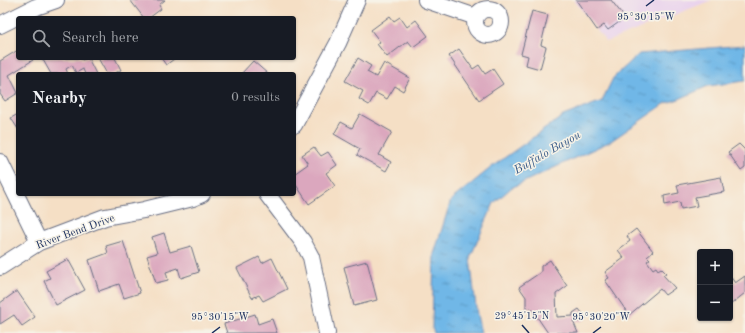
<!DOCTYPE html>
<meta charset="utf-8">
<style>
body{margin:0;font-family:"Old Standard TT",serif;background:#242831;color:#f1f3f6}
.controls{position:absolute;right:12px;bottom:12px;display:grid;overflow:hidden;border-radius:4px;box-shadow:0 1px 3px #0004}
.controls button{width:36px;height:36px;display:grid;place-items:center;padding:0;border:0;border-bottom:1px solid #363941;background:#171b24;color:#f1f3f6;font:20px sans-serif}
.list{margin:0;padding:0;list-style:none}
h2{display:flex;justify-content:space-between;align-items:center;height:52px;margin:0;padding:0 16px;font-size:17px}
h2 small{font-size:13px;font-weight:400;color:#9ea1a6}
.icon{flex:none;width:22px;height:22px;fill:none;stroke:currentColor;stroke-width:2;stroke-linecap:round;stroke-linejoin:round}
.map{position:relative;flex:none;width:745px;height:333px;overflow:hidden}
.search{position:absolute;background:#171b24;box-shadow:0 1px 3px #0004;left:16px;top:16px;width:280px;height:44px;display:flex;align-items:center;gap:10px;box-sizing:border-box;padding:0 14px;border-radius:4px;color:#9ea1a6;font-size:15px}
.panel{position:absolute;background:#171b24;box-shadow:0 1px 3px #0004;left:16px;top:72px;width:280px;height:124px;border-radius:4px}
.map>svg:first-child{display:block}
</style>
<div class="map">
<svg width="745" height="333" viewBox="0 0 745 333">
<defs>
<pattern id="water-ripples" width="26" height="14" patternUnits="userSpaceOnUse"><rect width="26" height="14" fill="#6fb7e7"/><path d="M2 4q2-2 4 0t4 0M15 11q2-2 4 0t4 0" fill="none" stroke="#5a95be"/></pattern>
</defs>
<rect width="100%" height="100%" fill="#f7f3e8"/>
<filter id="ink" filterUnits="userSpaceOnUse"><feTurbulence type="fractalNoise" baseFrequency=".025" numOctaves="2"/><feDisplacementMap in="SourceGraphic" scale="8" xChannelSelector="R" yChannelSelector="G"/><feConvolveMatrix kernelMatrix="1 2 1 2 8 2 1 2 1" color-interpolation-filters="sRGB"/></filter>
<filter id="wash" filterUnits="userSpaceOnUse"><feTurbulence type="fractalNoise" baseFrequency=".012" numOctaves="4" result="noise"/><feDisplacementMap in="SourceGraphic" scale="16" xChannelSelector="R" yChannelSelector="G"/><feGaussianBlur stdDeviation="0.9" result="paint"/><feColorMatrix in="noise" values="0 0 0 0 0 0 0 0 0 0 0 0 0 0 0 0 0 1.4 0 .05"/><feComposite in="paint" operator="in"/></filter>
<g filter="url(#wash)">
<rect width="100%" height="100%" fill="#f5dfc5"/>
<path fill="#e9d2ed" d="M574,0H712L606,42Z"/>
<path fill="url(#water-ripples)" stroke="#4573a2" d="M745,45V81L708,86L679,99L666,103L611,141L511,188L494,203L470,258L477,315L481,333H434L432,328L434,254L451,200L493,166L563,116L602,101L613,78L639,54Z"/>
<g id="blocks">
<path fill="#dba7be" d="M130,0H165L159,5L161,9L149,18H144Z
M576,0H611L625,18L608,30L604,25L597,30Z
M532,11L548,15L541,45L546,47L540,69L526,65L528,56L521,54Z
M390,16L394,21L400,17L407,27L416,20L428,36L413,47L408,41L387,57L377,44L380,42L371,30Z
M459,49L473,69L479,65L485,74L493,69L503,84L479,100L449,56Z
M18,50V58H32L33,60L9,75L18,93L5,101L0,94V61Z
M42,58H81L82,60L88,58L96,74H85L83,69L76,73L72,65L66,69L68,74H51Z
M98,58H115L121,70L113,74H107Z
M161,58H173L174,59L166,65Z
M358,58L371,66L367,72L376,77L384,63L410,78L403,91L395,86L387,99L376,93L369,105L359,99L363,91L345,81Z
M253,61L268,74H241Z
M18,114V129L11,118Z
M360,114L392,132L379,155L391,162L386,171L357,155L360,149L334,134L341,122L352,128Z
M739,144L745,150V168L741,171L728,152Z
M314,147L321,156L328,152L337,165L326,173L335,186L309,204L294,182V174L308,164L302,155Z
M721,177L724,192L695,197L697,206L681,209L680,202L665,205L664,196L679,193L677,185Z
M636,229L653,251L647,256L650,259L647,261L653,269L656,267L658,270L661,268L666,273L663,275L675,288L665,295L660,289L629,315L605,280L609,278L605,272L624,258L618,250L630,241L627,236Z
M164,233L170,252L191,246L199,272L181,278L178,268L166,272L168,280L156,283L147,256L157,253L152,237Z
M123,241L140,293L124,298L119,284L99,291L89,260L108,253L106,246Z
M259,257L262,263L272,258L287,289L263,301L259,295L252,298L237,268Z
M68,259L85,290L56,305L44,281L50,278L46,271Z
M550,260L567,286L556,294L557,317L573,316V313L579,309L586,318L582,321H573L578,333H548L531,308L526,309V297L519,287L541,272V266Z
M367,261L377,300L354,306L344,267Z
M730,276L735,283L745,276V293L730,305Z
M17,291L35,317L22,326L14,315L0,324V303Z
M255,314L258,324L272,319L277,333H227L224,324Z"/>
</g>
</g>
<g filter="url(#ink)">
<use href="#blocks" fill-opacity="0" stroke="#676d82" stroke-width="1"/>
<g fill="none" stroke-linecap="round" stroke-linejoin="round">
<g stroke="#676d82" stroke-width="18">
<path id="minor" d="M426,0L476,17
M475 22a13 13 0 1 1 26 0a13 13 0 1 1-26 0Z
M0,25L36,7L56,0
M294,125L338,43L357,0
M0,162L39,242
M267,194L303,242L311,257L327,333
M0,267L39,242L105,217L144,210L193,198L202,194"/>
</g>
<use href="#minor" stroke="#fff" stroke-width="16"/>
</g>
</g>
<path fill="none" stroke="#1b2f5e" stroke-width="1.5" d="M646,6L654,0M522,325L529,333M212,333L220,327M593,333L601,327"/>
<g text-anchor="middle" stroke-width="3" stroke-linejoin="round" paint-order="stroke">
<g font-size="11" fill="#1b2f5e" stroke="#f7f3e8">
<text transform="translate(75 231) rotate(-20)" y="4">River Bend Drive</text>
</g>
<g font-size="12" font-style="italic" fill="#345887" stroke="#f7f3e8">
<text transform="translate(547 152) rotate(-30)" y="4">Buffalo Bayou</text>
</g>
</g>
<g font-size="10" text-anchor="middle" fill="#1b2f5e" stroke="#f7f3e8" stroke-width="3" stroke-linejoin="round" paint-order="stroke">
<text x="646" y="20">95°30'15"W</text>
<text x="522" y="319">29°45'15"N</text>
<text x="220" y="320">95°30'15"W</text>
<text x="601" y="320">95°30'20"W</text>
</g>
</svg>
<div class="controls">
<button>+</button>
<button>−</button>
</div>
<div class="search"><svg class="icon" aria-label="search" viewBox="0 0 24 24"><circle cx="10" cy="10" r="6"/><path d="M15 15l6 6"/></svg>Search here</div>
<section class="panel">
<h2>Nearby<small>0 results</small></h2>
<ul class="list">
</ul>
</section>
</div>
